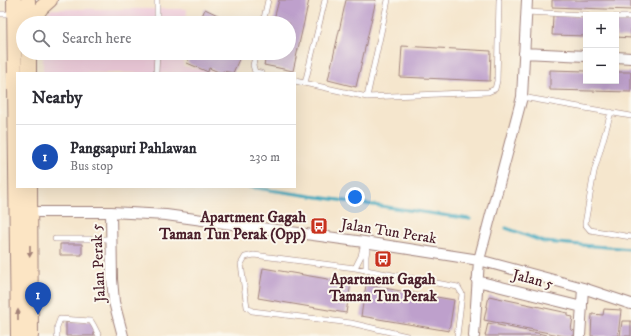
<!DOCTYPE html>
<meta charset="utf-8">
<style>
body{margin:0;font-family:"IM FELL DW Pica",serif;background:#f7f7f7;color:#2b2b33}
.controls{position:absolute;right:12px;top:12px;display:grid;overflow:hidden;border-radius:0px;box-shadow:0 4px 16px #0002}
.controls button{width:36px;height:36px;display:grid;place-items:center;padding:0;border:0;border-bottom:1px solid #e1e1e2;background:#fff;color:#2b2b33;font:20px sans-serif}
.you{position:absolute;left:355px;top:197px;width:14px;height:14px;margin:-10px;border:3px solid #fff;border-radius:50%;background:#1a73e8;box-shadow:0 0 0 6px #1a73e833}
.badge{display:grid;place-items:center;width:26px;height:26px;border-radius:50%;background:#d93025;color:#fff;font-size:13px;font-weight:700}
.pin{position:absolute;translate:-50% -33px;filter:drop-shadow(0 1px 2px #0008)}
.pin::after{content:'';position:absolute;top:21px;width:14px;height:12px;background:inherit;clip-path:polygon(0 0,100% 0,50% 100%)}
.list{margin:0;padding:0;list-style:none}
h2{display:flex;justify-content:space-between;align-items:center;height:52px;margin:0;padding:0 16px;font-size:17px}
h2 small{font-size:13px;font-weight:400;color:#7c7c81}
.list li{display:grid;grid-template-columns:26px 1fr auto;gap:12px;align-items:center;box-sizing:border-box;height:64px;padding:0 16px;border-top:1px solid #e1e1e2}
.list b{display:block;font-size:15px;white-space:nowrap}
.list p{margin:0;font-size:13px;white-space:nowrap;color:#7c7c81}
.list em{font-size:13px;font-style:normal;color:#7c7c81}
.icon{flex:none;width:22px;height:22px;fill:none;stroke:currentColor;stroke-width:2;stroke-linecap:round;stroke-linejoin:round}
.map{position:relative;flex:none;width:631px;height:336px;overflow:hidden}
.search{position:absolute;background:#fff;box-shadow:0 4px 16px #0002;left:16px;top:16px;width:280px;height:44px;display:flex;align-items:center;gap:10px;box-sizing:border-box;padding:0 14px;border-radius:22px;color:#7c7c81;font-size:15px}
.panel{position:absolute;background:#fff;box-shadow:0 4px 16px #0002;left:16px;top:72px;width:280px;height:116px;border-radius:0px}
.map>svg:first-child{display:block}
</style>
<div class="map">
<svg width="631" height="336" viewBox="0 0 631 336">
<rect width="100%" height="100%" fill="#fbf7ec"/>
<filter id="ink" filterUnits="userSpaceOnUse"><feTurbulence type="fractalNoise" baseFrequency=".025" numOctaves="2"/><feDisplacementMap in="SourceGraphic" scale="8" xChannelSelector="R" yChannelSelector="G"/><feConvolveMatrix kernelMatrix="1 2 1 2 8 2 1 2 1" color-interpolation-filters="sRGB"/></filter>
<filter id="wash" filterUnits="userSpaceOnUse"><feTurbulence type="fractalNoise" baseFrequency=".012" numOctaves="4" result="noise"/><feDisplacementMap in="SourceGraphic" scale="16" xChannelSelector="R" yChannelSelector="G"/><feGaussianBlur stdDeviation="0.9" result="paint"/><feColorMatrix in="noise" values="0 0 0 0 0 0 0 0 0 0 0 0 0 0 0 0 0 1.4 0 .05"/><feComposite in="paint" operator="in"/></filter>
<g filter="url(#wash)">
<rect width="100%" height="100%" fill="#f5e6cd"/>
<path fill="#f3cfdf" d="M52,9H187L186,23H42V17Z
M43,53H184L183,66L220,73H43Z"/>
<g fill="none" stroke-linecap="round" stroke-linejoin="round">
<path stroke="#3fa9bf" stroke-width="3" d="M249,187L470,219
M506,228L544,242L631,249"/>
</g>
<g id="blocks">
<path fill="#bea0cc" d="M279,0H309L293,71L264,65L267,53H289V23H273Z
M346,0H376L356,87L328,80Z
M552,0H631V10L552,7Z
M205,9L224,18L223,20L230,23H199Z
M553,15L586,16V36L552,35Z
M616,18H631V38L616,37Z
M402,46L491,51L490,81L400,77Z
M191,53H231L240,57L233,73L223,71L221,73L209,68L208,72L187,63Z
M550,70L586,71V81H616V72H631V92L550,90Z
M60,244H82V255H60Z
M263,268L351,283L346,313L258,298Z
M366,285L454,300L449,331L361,316Z
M489,296L568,313V316L573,317L571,330L575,331L574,336H564L484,320Z
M604,309L621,310L618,336H591L592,314L603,315Z
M622,321H631V336H620Z
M66,322H94V336H66Z
M488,323L547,335V336H485Z"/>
</g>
</g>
<g filter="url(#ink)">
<use href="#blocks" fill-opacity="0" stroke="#a0827c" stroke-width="1"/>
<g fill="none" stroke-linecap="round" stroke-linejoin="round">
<g stroke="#a0827c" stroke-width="6">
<path id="lane" d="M526,12L586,15
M0,14H13
M616,17H631
M157,23V0
M263,23L268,0
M256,53L253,65L255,72L261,73
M156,73L157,53
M295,81L367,97L488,92L495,89L497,81L499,0
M305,83L325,0
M367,97L388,0
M522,97L631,116
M611,112L594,172L585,224L590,230L631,237
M55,239H111
M355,268L361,256L364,242
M366,270V256L368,243
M57,336V327L60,319L91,321L94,326L99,336
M407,336L351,323L252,311L247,307L241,264L245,257L254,255L355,268L458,287L462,294L457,336"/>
</g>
<g stroke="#a0827c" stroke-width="12">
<path id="street" d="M524,53L586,56
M616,57L631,58
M25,212H111L166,215L364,242L479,260L583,288L631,304
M111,212L112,279L114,302L123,336
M477,281L582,307
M474,336L479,260L522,97L527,0
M580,336L583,288"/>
</g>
<g stroke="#a0827c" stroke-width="16">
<path id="secondary" d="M14,0L18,336
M28,0V23
M31,23L41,8L50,0
M29,53V73
M30,187L31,336"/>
</g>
<use href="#lane" stroke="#fff" stroke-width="5"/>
<use href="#street" stroke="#fff" stroke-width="10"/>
<use href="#secondary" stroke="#fce5c4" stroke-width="14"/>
</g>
<defs><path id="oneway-solid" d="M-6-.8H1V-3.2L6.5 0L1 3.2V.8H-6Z"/></defs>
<g fill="#a38278">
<use href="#oneway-solid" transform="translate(30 251) rotate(90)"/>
<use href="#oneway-solid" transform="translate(18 315) rotate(-90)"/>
</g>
</g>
<defs>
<g id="bus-square" transform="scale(0.9)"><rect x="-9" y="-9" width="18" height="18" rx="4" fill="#c8321e" stroke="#fbf7ec"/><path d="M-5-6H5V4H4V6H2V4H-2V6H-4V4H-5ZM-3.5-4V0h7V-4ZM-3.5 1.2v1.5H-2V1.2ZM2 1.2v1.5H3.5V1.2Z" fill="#fff"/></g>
</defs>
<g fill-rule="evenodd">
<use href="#bus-square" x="319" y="226"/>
<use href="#bus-square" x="383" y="259"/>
</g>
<g text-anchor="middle" stroke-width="4" stroke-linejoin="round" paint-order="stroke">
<g font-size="15" font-weight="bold" fill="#4a1f2b" stroke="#fbf7ec" text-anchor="end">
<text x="306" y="222">Apartment Gagah<tspan x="306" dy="17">Taman Tun Perak (Opp)</tspan></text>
<text x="383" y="284" text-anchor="middle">Apartment Gagah<tspan x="383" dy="17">Taman Tun Perak</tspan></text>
</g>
<g font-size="15" fill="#4a1f2b" stroke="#fbf7ec">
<text transform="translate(389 231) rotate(9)" y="5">Jalan Tun Perak</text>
<text transform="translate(98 263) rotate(-93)" y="5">Jalan Perak 5</text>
<text transform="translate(533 279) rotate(14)" y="5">Jalan 5</text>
</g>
</g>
</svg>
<div class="controls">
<button>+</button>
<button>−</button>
</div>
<div class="you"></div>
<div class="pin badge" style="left:38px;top:315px;background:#1a4fb4">1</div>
<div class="search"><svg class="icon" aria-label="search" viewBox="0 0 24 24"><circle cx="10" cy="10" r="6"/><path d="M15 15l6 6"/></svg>Search here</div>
<section class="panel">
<h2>Nearby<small></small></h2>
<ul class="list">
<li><span class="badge" style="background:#1a4fb4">1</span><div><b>Pangsapuri Pahlawan</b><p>Bus stop</p></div><em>230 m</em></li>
</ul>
</section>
</div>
